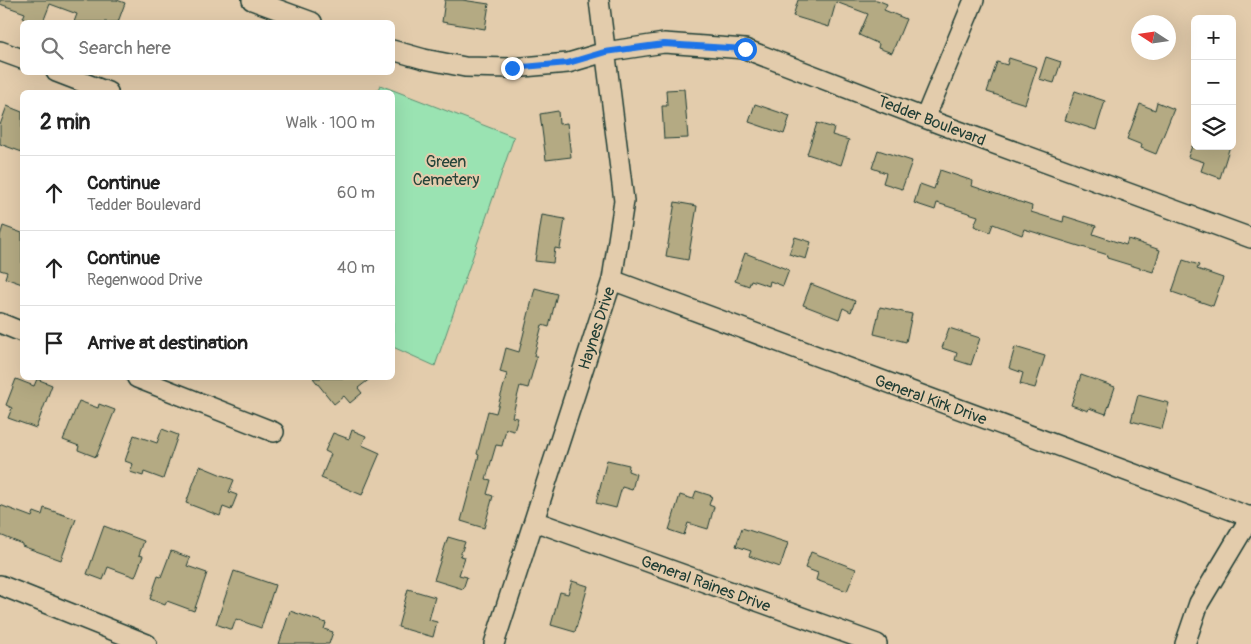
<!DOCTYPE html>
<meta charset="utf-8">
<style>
body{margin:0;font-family:Pangolin,sans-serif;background:#f6f6f6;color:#222}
.controls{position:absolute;right:15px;top:15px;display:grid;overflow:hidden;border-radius:8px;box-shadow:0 5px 20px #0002}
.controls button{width:45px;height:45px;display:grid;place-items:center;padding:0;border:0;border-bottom:1px solid #e0e0e0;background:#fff;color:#222;font:25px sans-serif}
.compass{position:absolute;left:1131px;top:15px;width:45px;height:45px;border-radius:50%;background:#fff;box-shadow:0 5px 20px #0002;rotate:282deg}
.stop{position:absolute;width:15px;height:15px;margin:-11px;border:4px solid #1a73e8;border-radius:50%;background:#fff}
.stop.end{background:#1a73e8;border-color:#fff;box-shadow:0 1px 5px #0008}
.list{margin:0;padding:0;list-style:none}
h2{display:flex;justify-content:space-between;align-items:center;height:65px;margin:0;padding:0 20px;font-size:21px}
h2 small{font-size:16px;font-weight:400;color:#767676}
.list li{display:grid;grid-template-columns:32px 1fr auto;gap:15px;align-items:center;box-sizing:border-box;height:75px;padding:0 20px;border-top:1px solid #e0e0e0}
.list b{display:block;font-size:19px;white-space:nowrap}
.list p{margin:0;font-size:16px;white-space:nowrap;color:#767676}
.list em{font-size:16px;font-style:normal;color:#767676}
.icon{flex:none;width:28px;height:28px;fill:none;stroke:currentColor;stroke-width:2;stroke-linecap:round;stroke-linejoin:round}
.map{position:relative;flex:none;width:1251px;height:644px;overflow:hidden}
.search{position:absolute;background:#fff;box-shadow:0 5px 20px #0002;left:20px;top:20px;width:375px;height:55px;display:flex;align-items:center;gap:12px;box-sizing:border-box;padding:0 18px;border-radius:8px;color:#767676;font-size:19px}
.panel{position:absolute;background:#fff;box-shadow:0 5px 20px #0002;left:20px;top:90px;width:375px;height:290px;border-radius:8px}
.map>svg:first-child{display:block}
</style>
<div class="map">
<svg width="1251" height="644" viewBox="0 0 1251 644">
<rect width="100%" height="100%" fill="#e3ccac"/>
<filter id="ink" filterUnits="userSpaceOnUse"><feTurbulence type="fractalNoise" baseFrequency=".02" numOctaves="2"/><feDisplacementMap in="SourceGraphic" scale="10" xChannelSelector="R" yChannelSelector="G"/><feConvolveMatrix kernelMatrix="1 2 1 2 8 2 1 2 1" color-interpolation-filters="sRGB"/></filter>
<g filter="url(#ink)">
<path fill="#9ae3b2" stroke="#5c9073" d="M380,85L514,137L435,366L393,347L392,92H377Z"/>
<path fill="#b4aa83" stroke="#1f3d34" d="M0,0H117L125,3L118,22H74L77,14L50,4L43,22H34L23,18L25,13L0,4Z
M445,0H462L489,4L485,29L442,22Z
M798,0H877L887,4L884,10L906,19L892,53L878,48L879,44L859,35L868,14L836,2L829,27L793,16Z
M1046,57L1061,62L1054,83L1039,79Z
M1009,58L1037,67L1025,104L987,92L997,62L1007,65Z
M684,89L688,138L664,139L662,106H667L666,90Z
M1075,91L1105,101L1096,130L1065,120Z
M1157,102L1174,109L1156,154L1141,148L1142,145L1127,139L1140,104L1155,110Z
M755,104L790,116L784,134L749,122Z
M7,106L22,112V152L0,144V125Z
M558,111L559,124L567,123L571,157L546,160L540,114Z
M817,123L834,128L832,135L849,140L841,165L807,154Z
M1192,146H1230L1220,178L1201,171L1204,162L1188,157Z
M878,150L912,161L902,189L883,183L886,173L872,168Z
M940,170L973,181L972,186L1032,206L1031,212L1063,222L1064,216L1096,226L1093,234L1126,245L1128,239L1160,250L1153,272L1107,258L1108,255L1024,229L1022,235L993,224L990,232L974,226L978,216L937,203L935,210L914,203L920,184L934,189Z
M675,202L697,206L688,260L666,256Z
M542,215L565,219L560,249L555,248L553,263L535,261Z
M3,226L22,233V284L5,278L7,272L0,270V236Z
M795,237L811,242L806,259L789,254Z
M745,253L789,270L783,286L770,281L769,286L751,280L749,286L735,281Z
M1183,260L1199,265L1197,269L1223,278L1213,306L1172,292Z
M811,284L855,301L851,312L843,308L839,319L803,305Z
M535,288L557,294L549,327L542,325L534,356H537L528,388L520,386L512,417L518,418L514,431L506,429L502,446L496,445L486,479L491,480L487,494L493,496L484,528L461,521L479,455L477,454L488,411L496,413L507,374L500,372L506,348L519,352Z
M880,307L912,314L906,342L874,334Z
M949,328L980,338L971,365L955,360L957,353L942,348Z
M1015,347L1045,356L1035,388L1020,384L1023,373L1009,368Z
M1081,375L1115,387L1106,414L1089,408L1088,411L1071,405Z
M313,378H371L358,388L362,393L350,403L344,396L334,404Z
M16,379L34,386L37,379L52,385L36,428L8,418L12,408L6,405Z
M1138,395L1169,403L1162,429L1131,421Z
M79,401L98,408L99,404L115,410L96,457L78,450L79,446L63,440Z
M162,429L178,435L163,479L144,472L143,476L130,472L133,464L125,461L134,435L157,443Z
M352,430L366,436L362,445L380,453L362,495L321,478L331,454L325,451L333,433L349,439Z
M607,460L629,465L628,471L636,474L632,490L622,487L616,508L596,503Z
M200,466L234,480L229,492L237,495L231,510L223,507L220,516L186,503Z
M696,491L712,496L709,505L714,507L708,529L688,523L684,535L669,530L680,495L693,499Z
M0,505L32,517L34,512L42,515L44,508L76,519L61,560L22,546V544L0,535Z
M104,526L144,541L139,555L143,556L135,577L108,567L103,580L87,574Z
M742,528L788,543L780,567L749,556L751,551L736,546Z
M448,537L465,542L460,556L465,557L459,575L467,577L463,589L434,580Z
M171,551L190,558L187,566L207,573L194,611L167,601L165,605L150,599L158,576L161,577Z
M811,552L856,569L847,591L816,580L818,573L805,568Z
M234,571L275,585L261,628L236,619L232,630L216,624Z
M572,581L588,586L575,632L551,625L560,592L568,594Z
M408,589L435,597L429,620L437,622L433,637L398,627Z
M290,611L326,623L324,629L333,632L329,644H279Z"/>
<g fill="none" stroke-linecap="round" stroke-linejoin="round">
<g stroke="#1f3d34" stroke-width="22">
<path id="minor" d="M252,0L312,22
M392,50L424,59L465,67L512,68L568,63L605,52L664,43L745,49L940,124L1251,238
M0,51L22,59
M56,72L108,92
M925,118L974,0
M612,280L1250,517
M0,323L22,332
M137,378L274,432
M534,521L877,644
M0,585L147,644
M494,644L612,280L624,201L599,0
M1185,644L1199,603L1251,516"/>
</g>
<use href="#minor" stroke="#e3ccac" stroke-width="19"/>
</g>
</g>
<g fill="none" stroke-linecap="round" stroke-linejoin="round" filter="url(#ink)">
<path stroke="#1a73e8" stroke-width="6" d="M512,68L568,63L605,52L664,44L745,49"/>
</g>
<g text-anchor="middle" stroke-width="4" stroke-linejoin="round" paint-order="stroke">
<g font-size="16" fill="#1f3d34" stroke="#e3ccac">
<text transform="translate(932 120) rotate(21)" y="6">Tedder Boulevard</text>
<text transform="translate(596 328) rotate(-72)" y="6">Haynes Drive</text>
<text transform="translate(931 399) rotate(20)" y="6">General Kirk Drive</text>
<text transform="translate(706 583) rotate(20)" y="6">General Raines Drive</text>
</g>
<g font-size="16" fill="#25453a" stroke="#e3ccac">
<text x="446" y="167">Green<tspan x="446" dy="18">Cemetery</tspan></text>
</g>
</g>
</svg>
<div class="controls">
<button>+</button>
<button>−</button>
<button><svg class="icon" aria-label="layers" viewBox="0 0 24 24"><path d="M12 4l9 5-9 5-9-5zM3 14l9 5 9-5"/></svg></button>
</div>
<svg class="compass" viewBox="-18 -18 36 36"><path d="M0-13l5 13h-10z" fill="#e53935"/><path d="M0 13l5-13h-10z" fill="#767676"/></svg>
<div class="stop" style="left:745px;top:49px"></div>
<div class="stop end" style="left:512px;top:68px"></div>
<div class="search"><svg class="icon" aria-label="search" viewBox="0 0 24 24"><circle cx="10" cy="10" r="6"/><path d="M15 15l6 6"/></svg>Search here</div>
<section class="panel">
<h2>2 min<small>Walk · 100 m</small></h2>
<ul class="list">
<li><svg class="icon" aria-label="ahead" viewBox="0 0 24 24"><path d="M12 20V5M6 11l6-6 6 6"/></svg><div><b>Continue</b><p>Tedder Boulevard</p></div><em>60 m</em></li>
<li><svg class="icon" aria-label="ahead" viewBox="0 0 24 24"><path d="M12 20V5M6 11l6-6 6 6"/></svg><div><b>Continue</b><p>Regenwood Drive</p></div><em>40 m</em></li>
<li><svg class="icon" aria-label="arrive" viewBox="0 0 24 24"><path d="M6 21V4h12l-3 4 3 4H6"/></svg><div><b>Arrive at destination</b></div></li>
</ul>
</section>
</div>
